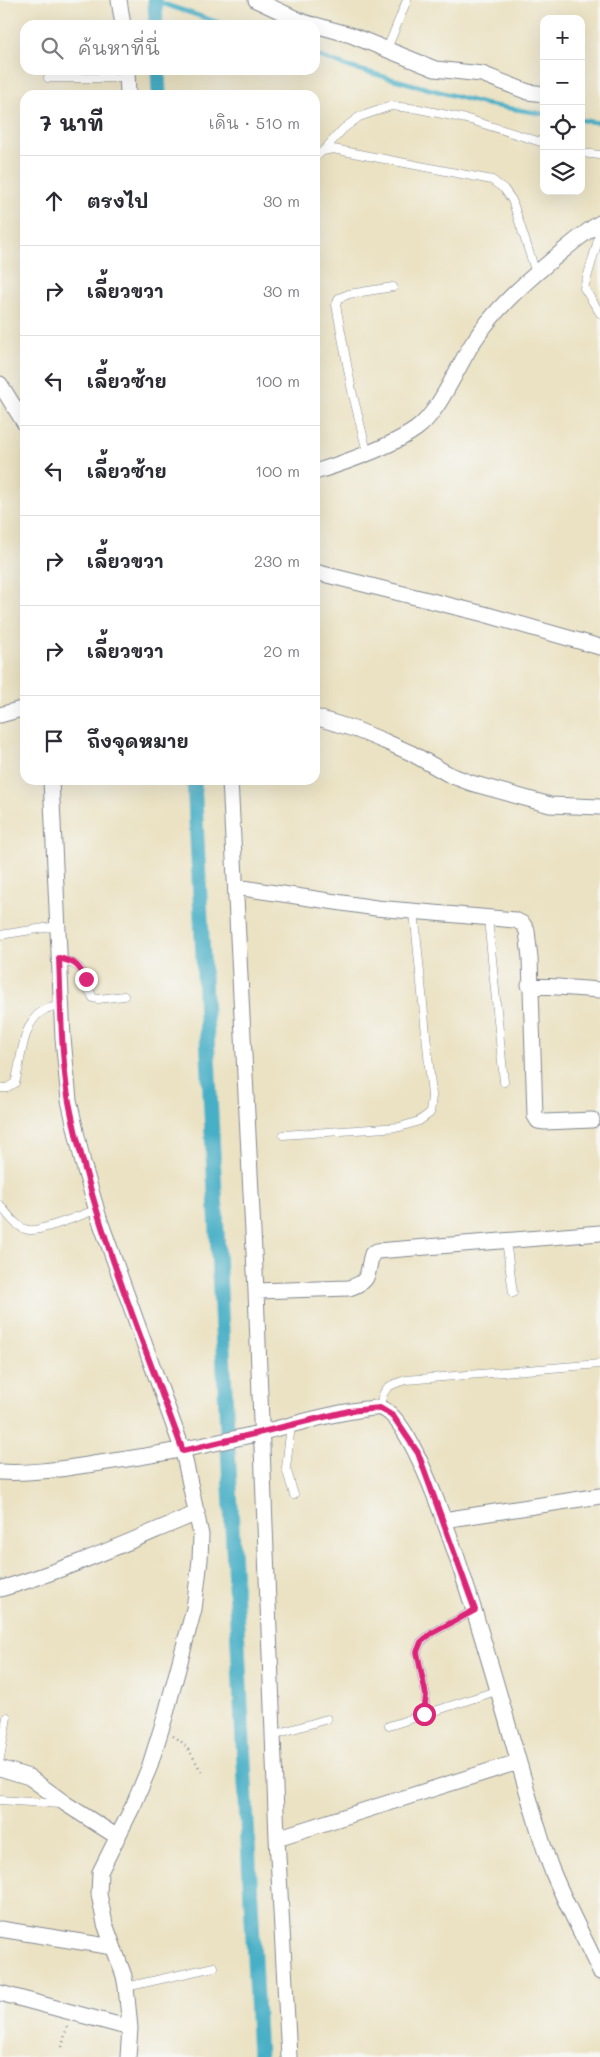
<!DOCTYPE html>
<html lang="th">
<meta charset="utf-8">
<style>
body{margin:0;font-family:Mali,"Playpen Sans Thai",sans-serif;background:#f2f2f3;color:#2b2b33}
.controls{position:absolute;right:15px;top:15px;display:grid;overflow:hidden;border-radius:10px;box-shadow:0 5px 20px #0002}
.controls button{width:45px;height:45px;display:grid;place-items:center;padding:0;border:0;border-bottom:1px solid #e1e1e2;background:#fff;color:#2b2b33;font:25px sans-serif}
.stop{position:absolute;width:15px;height:15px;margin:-11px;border:4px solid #db2777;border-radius:50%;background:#fff}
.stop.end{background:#db2777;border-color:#fff;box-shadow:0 1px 5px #0008}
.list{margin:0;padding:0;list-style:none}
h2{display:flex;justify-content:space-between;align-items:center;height:65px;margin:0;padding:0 20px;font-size:21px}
h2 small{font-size:16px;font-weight:400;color:#7c7c81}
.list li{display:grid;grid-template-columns:32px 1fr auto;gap:15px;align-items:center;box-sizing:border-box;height:90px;padding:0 20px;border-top:1px solid #e1e1e2}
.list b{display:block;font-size:19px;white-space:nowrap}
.list em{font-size:16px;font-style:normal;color:#7c7c81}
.icon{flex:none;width:28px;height:28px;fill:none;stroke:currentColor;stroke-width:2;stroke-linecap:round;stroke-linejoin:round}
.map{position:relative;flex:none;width:600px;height:2057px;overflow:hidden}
.search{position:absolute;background:#fff;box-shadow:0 5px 20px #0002;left:20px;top:20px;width:300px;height:55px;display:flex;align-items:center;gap:12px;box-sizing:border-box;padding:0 18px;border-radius:15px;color:#7c7c81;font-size:19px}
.panel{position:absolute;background:#fff;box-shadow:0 5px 20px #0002;left:20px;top:90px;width:300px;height:695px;border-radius:15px}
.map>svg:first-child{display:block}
</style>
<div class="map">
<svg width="600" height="2057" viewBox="0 0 600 2057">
<rect width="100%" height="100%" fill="#f6f6f2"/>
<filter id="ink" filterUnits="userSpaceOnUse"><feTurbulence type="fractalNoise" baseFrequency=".02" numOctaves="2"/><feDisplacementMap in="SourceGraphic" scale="10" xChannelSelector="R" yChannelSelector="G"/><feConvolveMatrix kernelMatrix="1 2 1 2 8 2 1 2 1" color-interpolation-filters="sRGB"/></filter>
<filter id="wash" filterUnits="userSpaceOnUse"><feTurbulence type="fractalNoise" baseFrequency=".0096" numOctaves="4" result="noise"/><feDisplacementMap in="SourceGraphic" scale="20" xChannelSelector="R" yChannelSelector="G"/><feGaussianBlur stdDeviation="1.12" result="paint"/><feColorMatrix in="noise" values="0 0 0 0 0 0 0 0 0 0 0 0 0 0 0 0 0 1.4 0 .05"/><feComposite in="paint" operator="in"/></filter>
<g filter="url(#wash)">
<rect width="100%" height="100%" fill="#ebe2c3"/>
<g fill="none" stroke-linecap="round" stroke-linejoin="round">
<path stroke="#47afc6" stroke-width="4.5" d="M155,1L226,25
M315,55L349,67L484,104L544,114
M581,120L600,123"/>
<path stroke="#47afc6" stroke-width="15" d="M155,0L156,25
M158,70L159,95
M194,780L259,2057"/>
</g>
</g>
<g filter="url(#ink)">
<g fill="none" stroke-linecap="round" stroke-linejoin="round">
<g stroke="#838890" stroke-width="9">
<path id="lane" d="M387,49L407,0
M48,78H128
M323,151L343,129L359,117L391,106L419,109L471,120L544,143
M581,153L600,155
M315,157L323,151L333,149L492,180L504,189L512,200L536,273
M600,227L597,244L584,288L600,313
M367,452L352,391L336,305L339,298L349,294L393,287
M488,918L504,1082
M0,935L57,926
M59,959C89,966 80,975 93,998L98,999L124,996
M0,1088H7L15,1083C22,1061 21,1020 46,1009C50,1007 56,1007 61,1006
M283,1135L400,1127L419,1121L430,1113L432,1096L414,911
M0,1205C7,1213 17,1229 29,1230C41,1232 83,1214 96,1210
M506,1240L513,1293
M380,1408C382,1388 388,1385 406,1380L600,1364
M291,1425L286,1468L294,1495
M424,1714L426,1695L417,1652L421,1642L432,1633L475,1610
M389,1726L499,1690
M273,1735L327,1719
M0,1758L7,1717
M0,1800L60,1804
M126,1987L214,1967"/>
</g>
<g stroke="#838890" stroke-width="17">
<path id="street" d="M119,0L123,25
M256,0L303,22L313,25
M315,25L351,35L435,69L482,74L528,92L544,94
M127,70L128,95
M0,384L25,424
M315,472C344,463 392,446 416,429C438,414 457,368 472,344C493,311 522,285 552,260C568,247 583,233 600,223
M315,572L484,614L600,647
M0,715L25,708
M315,717L357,730L384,741L411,753L450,775L471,783L550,805L600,807
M51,780L63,1038L69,1100L83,1163L99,1218L183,1451L201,1535L200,1560L194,1609L165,1717L149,1768L134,1804L100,1872L99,1894L105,1924L124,1976L126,1987L130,2028L128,2057
M230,780L256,1291L277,1838L289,2057
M236,887L376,908L515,920L523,924L527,931L530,958L535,1116L538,1121L545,1122L592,1120
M529,985L600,990
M256,1291L349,1288C372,1281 366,1274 372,1254L377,1251L600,1233
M0,1472C34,1474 66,1468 100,1463C156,1455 211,1445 267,1431C299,1423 332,1413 365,1409C369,1409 376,1407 380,1408C435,1419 525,1803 551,1868C565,1903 584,1937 600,1972
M443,1520L600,1496
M0,1589C68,1570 132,1540 197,1513
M0,1768L29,1777L66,1804L116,1836
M277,1838L518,1762
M0,1929L113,1947
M0,1993L130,2028"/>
</g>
<path stroke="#838890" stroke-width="2.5" stroke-dasharray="1 4" stroke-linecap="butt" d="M173,1736C188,1744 194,1759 202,1773
M62,2047L67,2026"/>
<use href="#lane" stroke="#fff" stroke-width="8"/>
<use href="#street" stroke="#fff" stroke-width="15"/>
</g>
</g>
<g fill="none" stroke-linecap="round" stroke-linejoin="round" filter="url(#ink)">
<path stroke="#db2777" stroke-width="6" d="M86,979C78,964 75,962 59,958C61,1004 61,1058 69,1102C93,1222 141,1336 183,1451L349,1411L380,1408L393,1416L418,1453L475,1610L432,1633L421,1642L417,1652L426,1695L424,1714"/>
</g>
</svg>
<div class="controls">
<button>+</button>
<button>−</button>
<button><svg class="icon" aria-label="locate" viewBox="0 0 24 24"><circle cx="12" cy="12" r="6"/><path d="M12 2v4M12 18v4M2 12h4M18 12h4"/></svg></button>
<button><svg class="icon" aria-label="layers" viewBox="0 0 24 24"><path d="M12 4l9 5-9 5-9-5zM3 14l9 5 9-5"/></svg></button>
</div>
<div class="stop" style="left:424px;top:1714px"></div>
<div class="stop end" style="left:86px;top:979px"></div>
<div class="search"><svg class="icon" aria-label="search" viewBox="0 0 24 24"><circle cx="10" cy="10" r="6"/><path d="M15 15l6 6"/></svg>ค้นหาที่นี่</div>
<section class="panel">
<h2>7 นาที<small>เดิน · 510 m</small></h2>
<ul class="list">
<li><svg class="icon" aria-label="ahead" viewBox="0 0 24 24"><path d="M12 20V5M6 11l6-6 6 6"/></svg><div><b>ตรงไป</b></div><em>30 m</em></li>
<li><svg class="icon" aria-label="right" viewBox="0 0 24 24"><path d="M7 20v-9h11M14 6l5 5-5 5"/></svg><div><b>เลี้ยวขวา</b></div><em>30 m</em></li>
<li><svg class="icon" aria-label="left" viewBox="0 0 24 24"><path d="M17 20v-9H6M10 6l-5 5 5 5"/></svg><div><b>เลี้ยวซ้าย</b></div><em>100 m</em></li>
<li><svg class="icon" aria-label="left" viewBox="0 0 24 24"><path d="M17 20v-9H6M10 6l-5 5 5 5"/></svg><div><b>เลี้ยวซ้าย</b></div><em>100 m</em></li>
<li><svg class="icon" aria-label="right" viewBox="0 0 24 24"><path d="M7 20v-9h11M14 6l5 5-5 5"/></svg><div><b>เลี้ยวขวา</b></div><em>230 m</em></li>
<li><svg class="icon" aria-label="right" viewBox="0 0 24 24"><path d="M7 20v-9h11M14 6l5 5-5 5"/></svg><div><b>เลี้ยวขวา</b></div><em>20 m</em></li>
<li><svg class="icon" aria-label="arrive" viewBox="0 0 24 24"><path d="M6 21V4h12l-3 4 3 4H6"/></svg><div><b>ถึงจุดหมาย</b></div></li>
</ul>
</section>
</div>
